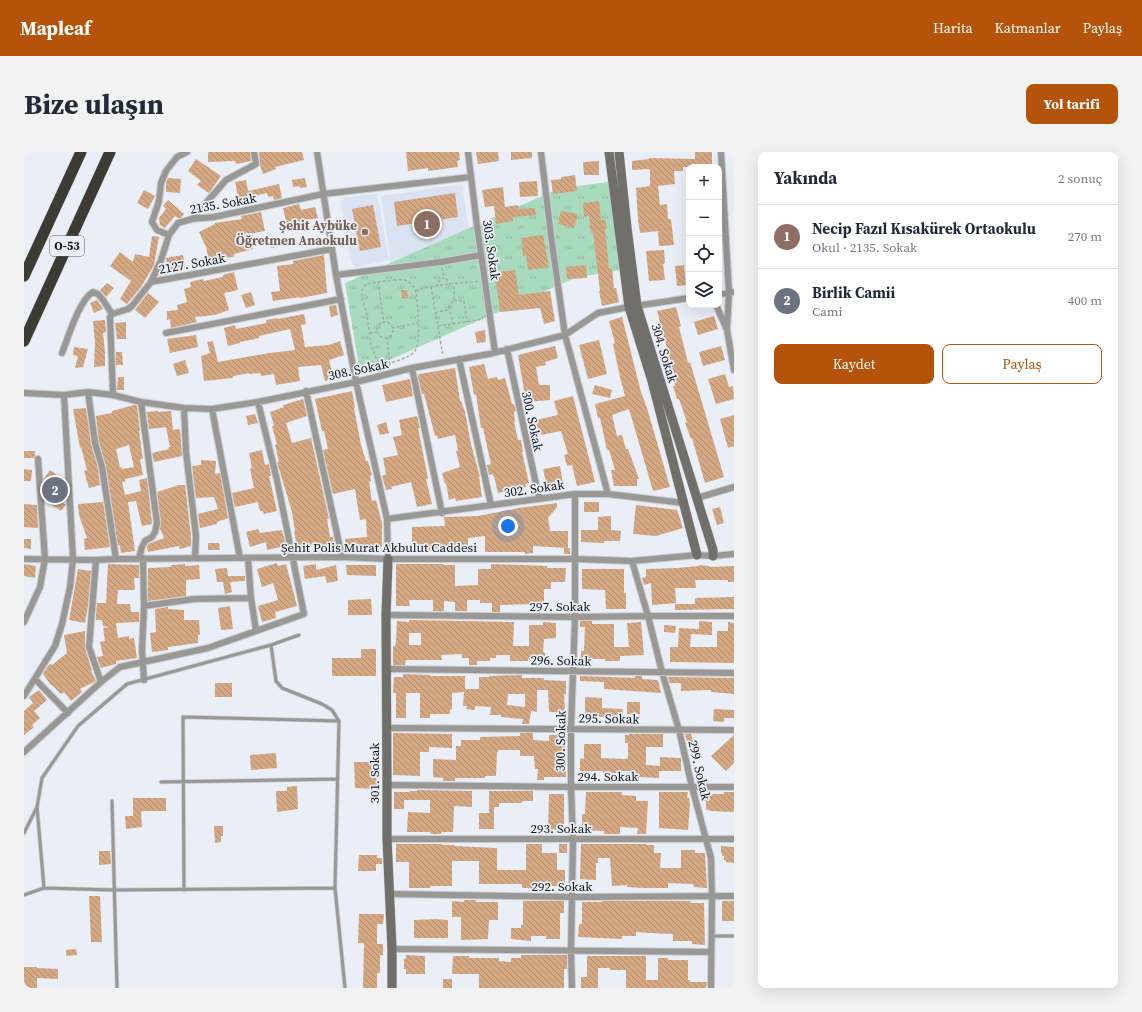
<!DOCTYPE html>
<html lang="tr">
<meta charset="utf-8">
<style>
body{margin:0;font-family:"Source Serif 4",serif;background:#f2f2f3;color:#1f2937}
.controls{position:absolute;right:12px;top:12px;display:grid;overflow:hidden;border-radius:8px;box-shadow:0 4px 16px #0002}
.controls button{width:36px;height:36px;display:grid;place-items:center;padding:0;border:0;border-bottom:1px solid #e0e1e3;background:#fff;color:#1f2937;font:20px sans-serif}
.you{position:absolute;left:484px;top:374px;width:14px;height:14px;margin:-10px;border:3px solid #fff;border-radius:50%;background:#1a73e8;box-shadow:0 0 0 6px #1a73e833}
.badge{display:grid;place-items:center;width:26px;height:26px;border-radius:50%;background:#b45309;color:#fff;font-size:13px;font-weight:700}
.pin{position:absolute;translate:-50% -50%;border:2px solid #fff;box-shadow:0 1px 4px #0006}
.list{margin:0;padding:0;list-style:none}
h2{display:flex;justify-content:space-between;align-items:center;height:52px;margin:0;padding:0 16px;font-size:17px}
h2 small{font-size:13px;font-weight:400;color:#747a83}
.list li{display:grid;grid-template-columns:26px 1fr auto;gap:12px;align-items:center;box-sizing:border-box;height:64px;padding:0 16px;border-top:1px solid #e0e1e3}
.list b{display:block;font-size:15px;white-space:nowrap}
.list p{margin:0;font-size:13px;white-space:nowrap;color:#747a83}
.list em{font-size:13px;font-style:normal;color:#747a83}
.actions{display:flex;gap:8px;padding:12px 16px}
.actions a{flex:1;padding:9px 0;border:1px solid #b45309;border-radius:8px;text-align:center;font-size:14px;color:#b45309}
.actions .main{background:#b45309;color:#fff}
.icon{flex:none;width:22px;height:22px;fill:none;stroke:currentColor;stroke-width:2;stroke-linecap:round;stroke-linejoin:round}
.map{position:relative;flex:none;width:710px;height:836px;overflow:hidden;border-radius:8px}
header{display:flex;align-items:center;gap:24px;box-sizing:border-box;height:56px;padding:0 20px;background:#b45309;color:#fff}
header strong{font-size:19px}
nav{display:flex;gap:22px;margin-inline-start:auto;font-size:14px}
.intro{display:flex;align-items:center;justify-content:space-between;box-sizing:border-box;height:96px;padding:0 24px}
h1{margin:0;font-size:28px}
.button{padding:10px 18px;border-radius:8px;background:#b45309;color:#fff;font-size:14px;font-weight:700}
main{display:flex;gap:24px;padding:0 24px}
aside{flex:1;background:#fff;border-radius:8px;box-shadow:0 4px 16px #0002}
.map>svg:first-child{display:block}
</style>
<header>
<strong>Mapleaf</strong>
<nav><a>Harita</a><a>Katmanlar</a><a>Paylaş</a></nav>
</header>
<div class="intro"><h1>Bize ulaşın</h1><a class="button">Yol tarifi</a></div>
<main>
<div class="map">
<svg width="710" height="836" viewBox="0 0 710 836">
<defs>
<pattern id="grass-tufts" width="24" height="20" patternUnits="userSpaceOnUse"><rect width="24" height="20" fill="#a8dbbe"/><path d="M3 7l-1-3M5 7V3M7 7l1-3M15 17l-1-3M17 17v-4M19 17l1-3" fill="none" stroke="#90bba3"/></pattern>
<pattern id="building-back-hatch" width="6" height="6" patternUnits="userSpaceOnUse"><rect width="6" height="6" fill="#d4a883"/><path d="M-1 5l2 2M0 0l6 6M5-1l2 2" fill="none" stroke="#b59070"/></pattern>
</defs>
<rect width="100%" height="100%" fill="#eaeff7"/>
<path fill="#dbe3f2" d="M438,32L448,99L367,111L357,44Z
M353,41L365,108L333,115L327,111L317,51L320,46Z"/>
<path fill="url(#grass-tufts)" d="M593,29L607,116L551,126L336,221L321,131L536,36Z"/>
<path fill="url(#building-back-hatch)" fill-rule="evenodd" d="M184,0H226L227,9L212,12L211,9L184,10Z
M235,0H278L280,8L251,15L252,17L239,22L236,13Z
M382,0H435L436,8L433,9L434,15L404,19V16L384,19Z
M452,0H474L475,9L454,12Z
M487,0H508V6L487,8Z
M671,0H688V15H659V19H650L651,32L634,34L636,53L643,52L644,67H647L650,93L635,94L634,79L616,81L614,67L612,36L626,34V18H625V17L608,18V9L625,7V6L671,7Z
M172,7L197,24L185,41L173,33L177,29L164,19Z
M575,9V23H560L559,10Z
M551,23L553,39L529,42L527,28L537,27V25Z
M144,26L157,27L156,41L142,40V30Z
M281,26L283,35L276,36L275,34L269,35L268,28Z
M222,28L224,39L255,32L258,46L250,48L249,44L244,45L243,41L225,45V48L215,50L211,30Z
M513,29L514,44L496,45L495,30Z
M479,35L481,55L494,53V57L511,56L512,63L489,65V69L472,72L470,54L461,55L458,38Z
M120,38L131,44L124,57L113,51Z
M431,41L434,65L373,74L370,50Z
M144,48L160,62L157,66H154L151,64L141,76L136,73L135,66L142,57L139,54Z
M575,49L577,68H581L583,77H581L585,117L588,116L590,136H592L595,150L578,154L575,139H576L569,81H567L565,64L560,65L559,51Z
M275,52L277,58L291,55L294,66L282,68L263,73L259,56Z
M349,53L357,95L336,99L328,57Z
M537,59L554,62L550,76L534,72Z
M237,60L241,79L225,82L229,97L210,102V105L193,106L185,108L182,95L175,80L191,72V71L218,67L217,64Z
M519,83L525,115L504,118L502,103L499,104L497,86Z
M128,84L135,85L130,113L117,135L103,152L96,147L107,129L86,114L96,100L109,110L111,102L125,105Z
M261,86L263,93L247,96L246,89Z
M640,98L641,111L639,112L641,128L625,129L622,99Z
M159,103L161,116L144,119L142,106Z
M300,103L303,141L276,146V145L249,149L247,140L256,139L253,114L269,112V109Z
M562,113L563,126L543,127L542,115Z
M660,113L662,133L653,134L651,114Z
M491,118L495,143L526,139L531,169L520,172L516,156L476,160L471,120Z
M210,120L214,138L200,141L205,158L191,163L171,165L173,170L147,176L146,167L143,168V159L154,158L153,153L163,150L160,137L167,135L166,130L179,127L180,129L199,125V123Z
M83,131L90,136L82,145L76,138Z
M377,138H383L384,146L378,147Z
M227,140L231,153L222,156L217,143Z
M124,141L135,150L121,166L111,158Z
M73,148L79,157L70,161L66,151Z
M312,153L314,163L307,165L305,154Z
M652,155L657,174L655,175L664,211L666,210L700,325L681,331L668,286L667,287L661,271L663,270L655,247H653L649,234H651L646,216L648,215L633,159Z
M280,162L282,172L277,173L281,195L305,193L316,189L320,203L305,208L310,227L301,229L297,213L274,215L276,229L252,233L250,222L237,224L236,221L225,222V221L209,224V226L180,229L177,204L186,201L183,190L189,189L194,210L245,201L271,198L266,177L235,184V186L216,190V191L204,194L200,176L211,173L212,177L242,171V168L254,166V167Z
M690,164L694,177L674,183L670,170Z
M598,165L617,240L623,256L646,335L629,339L605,257L588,263L593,284L598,283L602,297H604L615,327H613V334H590L587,318H591L585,298H583L576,266H574L571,252L601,244L596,225L589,192L591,191L585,169Z
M81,168L82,180L79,181L81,200V214L70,215L71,190L69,169Z
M102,170V187H93L91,171Z
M461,178L462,190L453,191L451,180Z
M172,183L174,195L146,201L143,187Z
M575,188L583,222L564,227L555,193Z
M531,194L534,206L521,210L522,213L512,215L515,233H526V248L502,250L494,203Z
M697,194L701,208L679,214L675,200Z
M50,195L64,197L59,215L51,216L54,204L49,203Z
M92,200H98L99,213H92Z
M161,208L165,221L153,224L149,212Z
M460,212L464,227L473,225L474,228L481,226L488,252H490L492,259L490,260L491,270H490L494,288H497L499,300H498L505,331L501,332L502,335L474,341L470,324H469V322L465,323L463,313L467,312L459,276H457L452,242L450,243L445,215Z
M431,216L436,249H437L441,260L447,292L456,325H455L458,345L432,349L431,346L425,348L422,331L421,332L418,321L436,315L432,299L434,298L431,283L414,287L413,284H411L400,242H398L394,225L395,222Z
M701,222L705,235L709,234L710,247L692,252L684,227Z
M94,225H100V238H93Z
M386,227L389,244L362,250L358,233Z
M571,233L588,238L586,246L568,242Z
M328,239L331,256H330L337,293L342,309H344L348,323L346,324L347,329L345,330L348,349L352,348L358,371V395L321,396V387L343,385L342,367L336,368L331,337L309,342L299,298L304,297L300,279H298L291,247Z
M549,244L571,330L553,334L548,313L543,314L540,303L544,302L537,279L517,283L516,278L509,279L507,269L534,263L530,249Z
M279,247L283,264L262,271L268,291L287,286L305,367H303L306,385H309L310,394L295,396L294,391L283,394L282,392L273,394L270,380H271L268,360L253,310H255L251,293L253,292L248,274H250L246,260L260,255L259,253Z
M110,253L113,254L116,279H115L119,307H116L119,323L101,327V330H98L101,343L117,339L115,328L123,326L128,371V372L118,374L112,349L104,350L111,399L97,401L96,393L94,394L82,314L75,290L72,264L88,261V259ZM105,293L110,315L98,317V315L96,316L92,297Z
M62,256L67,292L74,316L76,333L65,336L60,319L63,318L57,295L56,296L49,257Z
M134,259V260L147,259L149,278L156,277L158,304L130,310L128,301L145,297L144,296L146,295L142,275L125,277L123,260Z
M231,262L234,271L224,273L222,264Z
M710,263V294L704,296L696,267Z
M393,264L396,276H394L404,326L402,327L408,352L393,355L387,330L367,335L368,337L362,338L358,324L362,322L359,306L374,303L369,285L378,283L375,268Z
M362,270L365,281L356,283L353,273Z
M238,298L241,313L245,312L247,324H245L253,359L240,362L239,359H236L234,350L211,355L208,341L230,336L226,317L228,316L225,301Z
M0,299H11V303L10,306H0Z
M177,308L192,309L191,322L196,321L204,366L193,370V372L176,376L174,362L194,357L190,345L172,346L168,314L177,313Z
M536,314L539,331L523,334L519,317Z
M0,317L8,318L7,329H0Z
M26,318L40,328V333L36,339L41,343V345L38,350L42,353L37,359L21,348V342L25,336L20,332V327Z
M155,333H161L167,384V394L156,397L155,394L124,400L123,396L124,392L140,386L136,377L137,370L133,340Z
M79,350L86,395L61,398L60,387L63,386L55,363L54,352Z
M560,350H575V360H560Z
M533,351V355L524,366L526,379H544V396L509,394V401L501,402V400H461V384L444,386V396L409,397V399H400V394H388V375L421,374L420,365L454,364L495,356Z
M0,352L13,353L14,376L0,375Z
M612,353L653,358L659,376L632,384L609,382Z
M696,355L700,371L693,373L688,357Z
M587,364V378L597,379L596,389H580V391L557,390V378H574V365Z
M234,377L236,381L258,378L262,394L243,398L242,390L226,395L222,380Z
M0,387H7V397L0,396Z
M184,391H195L196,398H184Z
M540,396H546V402H540Z
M253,411L254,414L262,412L273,454L251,460L252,466L238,470L234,454L254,448L249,431L238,435L233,417Z
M0,412L12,414L11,426L0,424Z
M84,412L115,413V426H110L111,438H94L93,452H106L107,460H115V470L92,471L94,486L105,484V487L110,486L113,506L92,509V512L77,516L73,505L79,504L76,490L81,489L79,476L85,475L79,474L78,468H72V463L73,451H82Z
M161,412V414L175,413L176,427L162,428V444L124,449V416L147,415V413Z
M292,412V418L312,413L314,429L303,431L301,424L281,427L279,414Z
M372,412H419V413H431V434L454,433V417H467V412L523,414V416H542L541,430H527V437H520V454H508V452L476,453V460H468V451H456V448H443V459H431V450L420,449V459H409V448H385L386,454H372Z
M322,413H352V424L323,423Z
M675,413L685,414V415L710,414V430H704V428H671L672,436H651L652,451L628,453L627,431L620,433L618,426L622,425V417L653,416L675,414Z
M203,416L204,424H221V429L206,430L208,440L201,442L199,430H193L191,417Z
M54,417L67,419L64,454L61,471L45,468Z
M558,417H600V441H602V457H582L581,438L558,437Z
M710,445V457L651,458V452H671V446Z
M347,447L348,463H324V448Z
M206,454L209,477L197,478L194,456Z
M144,455V457L160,458V468H175L176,483H174V491L144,495V498L128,500L126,481L132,480L131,457Z
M385,468L490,470L489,494H505V473H519V470L532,471V486L520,487L519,500L521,501V508L504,507V509H486V503H472V506H466V509H453V513H445V506H438V502L417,503L418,508H382L381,513H369V494H371L372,490L373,469L385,470ZM385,481H397V493H385Z
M556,469H568V472H590V495H605L603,471L617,470L620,503L596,504V509H581V507H557V499H560L561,475H556Z
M675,469L688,470V483L667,482L666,495H693V479H704V470L710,471V511L646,510V495H654L655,476L675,477Z
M640,473L652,474L651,481L640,480Z
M61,479V496L68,519H67L72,529L56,537L58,540L47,549L40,540L37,542L28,533H27L19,522L24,514L26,512L28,513L43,501L40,483Z
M337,497H352V524H308V506H337Z
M379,522L406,523V524H441V537H455V525H465V524L498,523V526H520V528L542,529V542H540L541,560H525L524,538H513V560L507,559L505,572H498L499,567L477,565V563H466L467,555L451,554V558L442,557L443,554H439L440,540L428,541V557L426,558V562H406V566H396V541H382V566H372V541H369L370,525H379ZM484,542H501V555L483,553Z
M556,524L611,526V524H618V527L634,528L637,541L580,537V530L556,529Z
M644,525L710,526V542L687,540V538L657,539V531H646Z
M191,531H208V545H191Z
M15,538L23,548L10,559L16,566L8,573L10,575L0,583V559L9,551L5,545Z
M561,545L578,546V556L599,557L598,571H592V569L583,568V565L561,564Z
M603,550H616V562H603Z
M690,557L710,558V566H700V570L689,569Z
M369,581L428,582V596L405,595V600H396V624L369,623Z
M496,581H509V588L525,589V583H541L542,625H520V628H513L514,617H511L510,604H496V598H474V600H473L472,624H461V626H431V629H419V626L409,625V607L432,608V594H437V588H456V585L496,584Z
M605,582H639V595H622V613L636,614V605L657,606V619H635V626L615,625V628H609V619H594V621H579V619H556V606L560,607V592H577V606L601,607L604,606V591H601V583H605Z
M661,582H667L670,592L664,593Z
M710,583V611L702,619L687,604Z
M252,601L253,616L227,618L226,603Z
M330,610H352L353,637L331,636Z
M273,634L274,657L253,660L252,639H263V635Z
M393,638L448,639V655L430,654L429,680H417V682H407L406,680H383L384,660L406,661V648H380V657H370V640H386V639H393Z
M465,639H509V649H498V651H475V655H470V677H455V661H465Z
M562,640H598V643L612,644V649H624L622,682H613L614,676L596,675V682H580V679L558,678V662H561Z
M635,640H664L663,646H665L666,652L664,678L635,676Z
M700,640H710V660L686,659V658H682V649H679V642H700Z
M525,642H540V678L524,677Z
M109,646H142V659H117L118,675L102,677L101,664H109Z
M190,674H199V684H197V690L191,691Z
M372,692H417L418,693H430V694L473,696V718H502V692H518V701H533V718H541V734H522L523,736H498V732H455V709H428V734H406V736H385V710H372Z
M535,692H543V701H535Z
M557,692H622V693H630V701H637L636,716H657V698H671V701H681L683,736L670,735L669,732L644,731V736H620L603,735V733L588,734L586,706H574V711H572V728L556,727Z
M697,694L710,695V711L702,710V708H700V704H698V701H697Z
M75,699H86L87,712L75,713Z
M335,703H353V706H358V712H352V719H334Z
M65,744H76L78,790H67Z
M440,748H452V750H474V768H465L464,787L437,788V765H428V749L440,750Z
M499,749H540V761H536V787H522V784H507V789L487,787V776H497V773H499Z
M578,749H667L666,751H680L681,793L668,792V789H649V782L625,781L612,780V784H598V787L554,785L555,772H558V750H578Z
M698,749H710V769H698Z
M335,762H360L359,772H353V792H359V803H356V821H353V836H339L340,791H334Z
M411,767L424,768V786H390V768Z
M52,797L53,803L42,804V798Z
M382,803L401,804V822H382V817H380V807H382Z
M497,803H543V817H540V836H455V822H428L429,804H445V806H475V809L487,810V806H497Z
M563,804H622V828H634V806H644V808H664V828H666V830H683L682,836H602V818H586V816H574V836H557V825H563Z
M0,815H13V816L34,817V827L13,826V836H0Z
M419,827H428V836H419Z"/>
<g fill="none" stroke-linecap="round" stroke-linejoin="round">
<g stroke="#c8ccd3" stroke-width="4.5">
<path id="lane" d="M275,483L247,493L103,532L54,574L18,626L13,655L20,736L90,738L311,736
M247,493L252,529L258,536L298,552L308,558L315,569L311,736L321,836
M137,630L314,627
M88,649L93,836
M0,681L12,657
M160,738L159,565L315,569
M0,743L20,736
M688,784H710"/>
</g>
<g stroke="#c8ccd3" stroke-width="8">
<path id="street" d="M293,0L312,123L332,230L363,367L364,407
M444,0L453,74L471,200
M517,0L527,84L541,183L584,342
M697,0L705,141L703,178
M168,67L202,28L232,12L230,0
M145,83L133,78L128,70L135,49L137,31L142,19L153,5L163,0
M312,123L417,110L457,103
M127,130L308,97
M695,142L710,140
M692,153L703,178L710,218
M142,181L317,147
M483,197L515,346
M38,201C44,186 55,148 69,140L74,142L79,148L88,162
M435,207L467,353
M388,216L418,361
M282,239L318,405
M64,240L71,291L78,315L92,407
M0,241L40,243L64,240L89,243L117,250L160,256L188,257L234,250L332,230L388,216L465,202L541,183L574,161L605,155L665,146
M89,243L86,165L88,162L104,157L108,154L127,130L137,108L145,83L154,71L168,67L190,65L299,42L447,25
M160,256L162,300L172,384L171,406
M188,257L216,406
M673,346L710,335
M363,367L551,342H584L660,351
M115,406L118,395L121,389L128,385L131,380L133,371L117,250
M119,406L120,454L118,498L120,528
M224,406L227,446
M0,407L72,408L92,407L318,405L364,407H551L608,409L673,403L689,404L710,402
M72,408L65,495L77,530
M608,409L624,464L638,520L655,578L668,635L687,706L688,746L687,836
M120,454L170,447L227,446L232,478
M362,463L551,465L624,464H710
M0,470L16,435L21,407L14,307
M363,517L710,521
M11,527L44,561
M0,544L31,494L38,472L46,435L49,407L40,243
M363,576L710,578
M0,600L77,530L96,515L184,496L280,462L253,328L234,250
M363,633L547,635H710
M363,687H710
M366,742L549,745L710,744
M368,797L687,800
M548,836L547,799L549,687L547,635V576L551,465V342"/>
</g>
<g stroke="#c8ccd3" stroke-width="10">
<path id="secondary" d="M585,0L605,155L628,229L673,403
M595,0L603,76L613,154L689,398V404
M364,407L362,463L363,633V687L368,797V836"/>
</g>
<g stroke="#c8ccd3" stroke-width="12">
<path id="highway" d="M0,124L57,0
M0,189L86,0"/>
</g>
<path stroke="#a5a9af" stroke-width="1.5" stroke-dasharray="3 2" stroke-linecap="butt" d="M418,116L420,126
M370,128C375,128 381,127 385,130C388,132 391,137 392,141C394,151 397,191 391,199C387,205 369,211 362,211C359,211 356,209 353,208L347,194L343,163L338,146V138L342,132L347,131Z
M354,130L360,171
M407,135L419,204
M413,135L414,130L419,126H422L426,133
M392,139C401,133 441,131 455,129
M430,148L440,149L443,170
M425,155L429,172
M411,161L423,158L430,148V133
M353 178a8 8 0 1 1 16 0a8 8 0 1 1-16 0Z
M414,174L459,167
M368,176L394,171
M346,181L353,180
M363,185L366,215"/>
<use href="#lane" stroke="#9a9895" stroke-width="3"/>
<use href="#street" stroke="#9a9895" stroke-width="6"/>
<use href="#secondary" stroke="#716f6a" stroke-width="9"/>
<use href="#highway" stroke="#3d3b34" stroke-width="11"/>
</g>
<circle fill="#8d6e63" stroke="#eaeff7" stroke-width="1.5" cx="341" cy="80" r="4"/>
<g text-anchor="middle" stroke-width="3.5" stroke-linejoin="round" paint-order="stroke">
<rect fill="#eaeff7" stroke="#54565a" stroke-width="1" x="26" y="84" width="34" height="20" rx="3"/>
<g font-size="12" font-weight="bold" fill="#131417">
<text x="43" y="98">O-53</text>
</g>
<g font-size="13" fill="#131417" stroke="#eaeff7">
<text transform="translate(199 51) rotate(-10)" y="5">2135. Sokak</text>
<text transform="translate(468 98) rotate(82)" y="5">303. Sokak</text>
<text transform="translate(168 111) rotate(-10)" y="5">2127. Sokak</text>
<text transform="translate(641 201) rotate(73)" y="5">304. Sokak</text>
<text transform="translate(334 217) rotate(-12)" y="5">308. Sokak</text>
<text transform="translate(509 269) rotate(78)" y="5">300. Sokak</text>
<text transform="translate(510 336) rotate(-8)" y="5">302. Sokak</text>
<text x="355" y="400">Şehit Polis Murat Akbulut Caddesi</text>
<text x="536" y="459">297. Sokak</text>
<text transform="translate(537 508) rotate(1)" y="5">296. Sokak</text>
<text transform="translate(585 566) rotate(1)" y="5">295. Sokak</text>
<text transform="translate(536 589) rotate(-89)" y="5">300. Sokak</text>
<text transform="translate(676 618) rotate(77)" y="5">299. Sokak</text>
<text transform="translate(350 621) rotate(-90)" y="5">301. Sokak</text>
<text x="584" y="629">294. Sokak</text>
<text x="537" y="681">293. Sokak</text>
<text x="538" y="739">292. Sokak</text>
</g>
<g font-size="13" font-weight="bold" fill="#785e54" stroke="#eaeff7" text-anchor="end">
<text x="333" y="78">Şehit Aybüke<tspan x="333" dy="15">Öğretmen Anaokulu</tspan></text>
</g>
</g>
</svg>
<div class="controls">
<button>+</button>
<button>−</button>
<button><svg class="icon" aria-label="locate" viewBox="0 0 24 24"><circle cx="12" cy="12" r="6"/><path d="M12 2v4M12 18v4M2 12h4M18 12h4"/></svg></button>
<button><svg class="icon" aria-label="layers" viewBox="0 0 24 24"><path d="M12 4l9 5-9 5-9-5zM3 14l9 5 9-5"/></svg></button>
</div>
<div class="you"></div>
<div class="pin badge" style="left:403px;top:72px;background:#8d6e63">1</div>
<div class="pin badge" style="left:31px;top:338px;background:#6b7280">2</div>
</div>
<aside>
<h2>Yakında<small>2 sonuç</small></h2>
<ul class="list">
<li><span class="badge" style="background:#8d6e63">1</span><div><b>Necip Fazıl Kısakürek Ortaokulu</b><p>Okul · 2135. Sokak</p></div><em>270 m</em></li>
<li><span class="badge" style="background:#6b7280">2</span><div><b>Birlik Camii</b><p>Cami</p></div><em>400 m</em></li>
</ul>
<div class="actions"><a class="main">Kaydet</a><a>Paylaş</a></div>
</aside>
</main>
